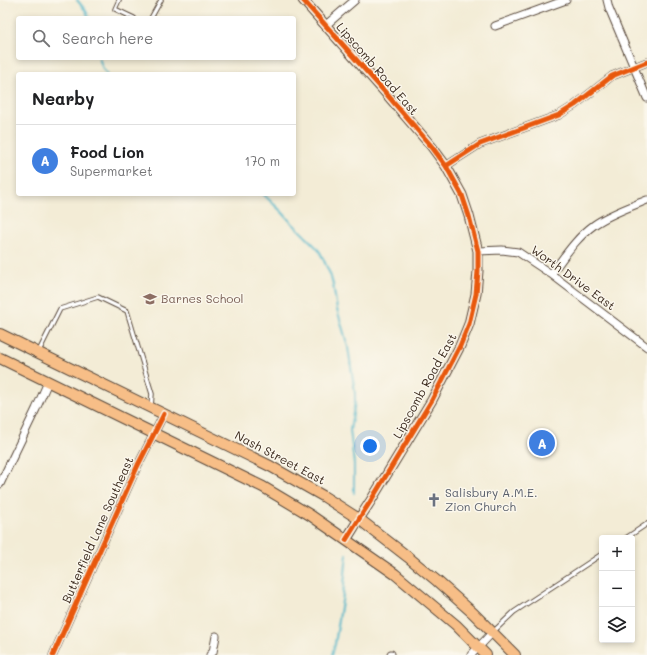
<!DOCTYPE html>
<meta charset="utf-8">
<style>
body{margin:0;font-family:Mali,sans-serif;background:#f6f6f6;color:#202124}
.controls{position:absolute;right:12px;bottom:12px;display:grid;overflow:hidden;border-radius:4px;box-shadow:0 2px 6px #0003}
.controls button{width:36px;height:36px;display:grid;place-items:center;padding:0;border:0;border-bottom:1px solid #e0e0e0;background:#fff;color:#202124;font:20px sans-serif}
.you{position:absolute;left:370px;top:446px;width:14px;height:14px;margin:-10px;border:3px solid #fff;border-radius:50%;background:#1a73e8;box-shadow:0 0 0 6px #1a73e833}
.badge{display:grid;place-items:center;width:26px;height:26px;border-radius:50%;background:#1a73e8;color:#fff;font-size:13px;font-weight:700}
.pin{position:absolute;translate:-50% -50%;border:2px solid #fff;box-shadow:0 1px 4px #0006}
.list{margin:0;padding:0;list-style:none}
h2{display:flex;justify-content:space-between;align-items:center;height:52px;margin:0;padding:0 16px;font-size:17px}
h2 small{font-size:13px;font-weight:400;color:#757577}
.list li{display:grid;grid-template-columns:26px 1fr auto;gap:12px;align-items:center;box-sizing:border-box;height:72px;padding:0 16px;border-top:1px solid #e0e0e0}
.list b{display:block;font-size:15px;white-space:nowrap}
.list p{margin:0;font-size:13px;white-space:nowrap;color:#757577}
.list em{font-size:13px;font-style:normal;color:#757577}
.icon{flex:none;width:22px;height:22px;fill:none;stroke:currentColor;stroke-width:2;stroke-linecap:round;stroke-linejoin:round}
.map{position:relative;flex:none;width:647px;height:655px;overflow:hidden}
.search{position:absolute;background:#fff;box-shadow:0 2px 6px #0003;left:16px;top:16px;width:280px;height:44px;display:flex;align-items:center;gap:10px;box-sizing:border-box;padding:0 14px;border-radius:4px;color:#757577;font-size:15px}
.panel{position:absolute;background:#fff;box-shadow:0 2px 6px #0003;left:16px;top:72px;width:280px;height:124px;border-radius:4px}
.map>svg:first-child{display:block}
</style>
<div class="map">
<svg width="647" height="655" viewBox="0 0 647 655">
<rect width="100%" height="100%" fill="#fbf7ec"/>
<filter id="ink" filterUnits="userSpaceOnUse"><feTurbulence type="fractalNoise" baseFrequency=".025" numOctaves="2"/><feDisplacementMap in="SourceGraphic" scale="8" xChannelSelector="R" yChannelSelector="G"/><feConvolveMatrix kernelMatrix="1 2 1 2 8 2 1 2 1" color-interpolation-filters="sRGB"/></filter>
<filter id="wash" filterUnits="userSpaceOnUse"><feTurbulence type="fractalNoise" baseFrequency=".012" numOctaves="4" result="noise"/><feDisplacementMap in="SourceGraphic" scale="16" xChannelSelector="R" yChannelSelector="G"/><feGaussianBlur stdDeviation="0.9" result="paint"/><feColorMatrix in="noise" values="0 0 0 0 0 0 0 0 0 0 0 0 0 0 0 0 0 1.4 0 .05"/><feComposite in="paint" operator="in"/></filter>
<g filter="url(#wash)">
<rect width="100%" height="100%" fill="#f3ecd6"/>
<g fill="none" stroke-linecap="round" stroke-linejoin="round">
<path stroke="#4bb5c9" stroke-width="2" d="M77,0L86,11L89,18
M99,58L103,69L107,74
M263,194L282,212L290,221L316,247L320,252L330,274L333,284L337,309L348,347L355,393V402L350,430L354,464V493
M332,655L335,644L343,595L347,554"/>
</g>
</g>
<g filter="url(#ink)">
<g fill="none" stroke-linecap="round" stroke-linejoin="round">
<g stroke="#57473a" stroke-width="5.5">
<path id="lane" d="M119,0L115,9L134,18
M151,18L161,0
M39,351L60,309L98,297L127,311L152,394L151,407
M626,538L647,524
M493,632L514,612L602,554"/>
</g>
<g stroke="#57473a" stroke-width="9">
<path id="street" d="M607,0L609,8L647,98
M326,25L355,0
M495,26L566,0
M446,166L480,144L559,115L575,105L612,76L647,62
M478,251L502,250L518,252L551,274L647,347
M551,274C564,257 576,238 594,225C609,214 630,207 647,200
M0,484L36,409L48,382
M391,654V655
M53,655L138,465L164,414
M210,655L213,652L216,636
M471,655L492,633"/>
</g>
<g stroke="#57473a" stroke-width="11">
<path id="secondary" d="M303,0L384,91L432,147L446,166L462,195L469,216L478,251V271L476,294L469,324L460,346L432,400L370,502L359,519L346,540"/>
</g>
<g stroke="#57473a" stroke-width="12">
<path id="primary" d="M0,334L270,466L323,496L359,519L408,557L437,581L473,613L515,655
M0,358L263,487L310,515L346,540L395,574L456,625L486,655"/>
</g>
<use href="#lane" stroke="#fff" stroke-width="3.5"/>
<use href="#street" stroke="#fff" stroke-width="7"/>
<use href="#secondary" stroke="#fce5cf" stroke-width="9"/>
<use href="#primary" stroke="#f7be87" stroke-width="10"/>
<g stroke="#fbf7ec" stroke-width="8">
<path id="cycleway" d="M303,0L384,91L432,147L446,166L462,195L469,216L478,251V271L476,294L469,324L460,346L432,400L370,502L359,519L346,540
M446,166L480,144L559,115L575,105L612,76L647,62
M53,655L138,465L164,414"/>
</g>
<use href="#cycleway" stroke="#e8590c" stroke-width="5"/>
</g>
</g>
<defs>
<g id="school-bare" transform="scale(1.08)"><path d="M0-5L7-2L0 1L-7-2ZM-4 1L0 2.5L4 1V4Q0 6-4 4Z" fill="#8d6e63" stroke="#fbf7ec" stroke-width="2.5" paint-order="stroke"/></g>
<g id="church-bare" transform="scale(1.08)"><path d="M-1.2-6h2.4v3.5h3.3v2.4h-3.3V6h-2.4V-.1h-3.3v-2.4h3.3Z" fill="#6b7280" stroke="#fbf7ec" stroke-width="2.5" paint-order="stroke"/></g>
</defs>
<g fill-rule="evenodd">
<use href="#school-bare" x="150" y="299"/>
<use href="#church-bare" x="434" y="500"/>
</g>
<g text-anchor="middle" stroke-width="3" stroke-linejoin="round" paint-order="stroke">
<g font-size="12" fill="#3b2a1e" stroke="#fbf7ec">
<text transform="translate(377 69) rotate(49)" y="4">Lipscomb Road East</text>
<text transform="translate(573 278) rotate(36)" y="4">Worth Drive East</text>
<text transform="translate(425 386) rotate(-61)" y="4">Lipscomb Road East</text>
<text transform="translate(280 458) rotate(28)" y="4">Nash Street East</text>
<text transform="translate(98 530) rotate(-66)" y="4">Butterfield Lane Southeast</text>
</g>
<g font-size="12" fill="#785e54" stroke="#fbf7ec" text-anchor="start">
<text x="161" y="303">Barnes School</text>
</g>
<g font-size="12" fill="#5b616d" stroke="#fbf7ec" text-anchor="start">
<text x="445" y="497">Salisbury A.M.E.<tspan x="445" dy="14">Zion Church</tspan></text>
</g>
</g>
</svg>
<div class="controls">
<button>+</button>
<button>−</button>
<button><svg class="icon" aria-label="layers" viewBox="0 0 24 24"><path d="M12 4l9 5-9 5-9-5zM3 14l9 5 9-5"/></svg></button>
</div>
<div class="you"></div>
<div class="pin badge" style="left:542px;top:443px;background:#3f7fe0">A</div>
<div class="search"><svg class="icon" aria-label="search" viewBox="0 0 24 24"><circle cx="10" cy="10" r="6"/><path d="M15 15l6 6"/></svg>Search here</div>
<section class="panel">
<h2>Nearby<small></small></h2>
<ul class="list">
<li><span class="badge" style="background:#3f7fe0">A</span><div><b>Food Lion</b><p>Supermarket</p></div><em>170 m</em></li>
</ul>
</section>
</div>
